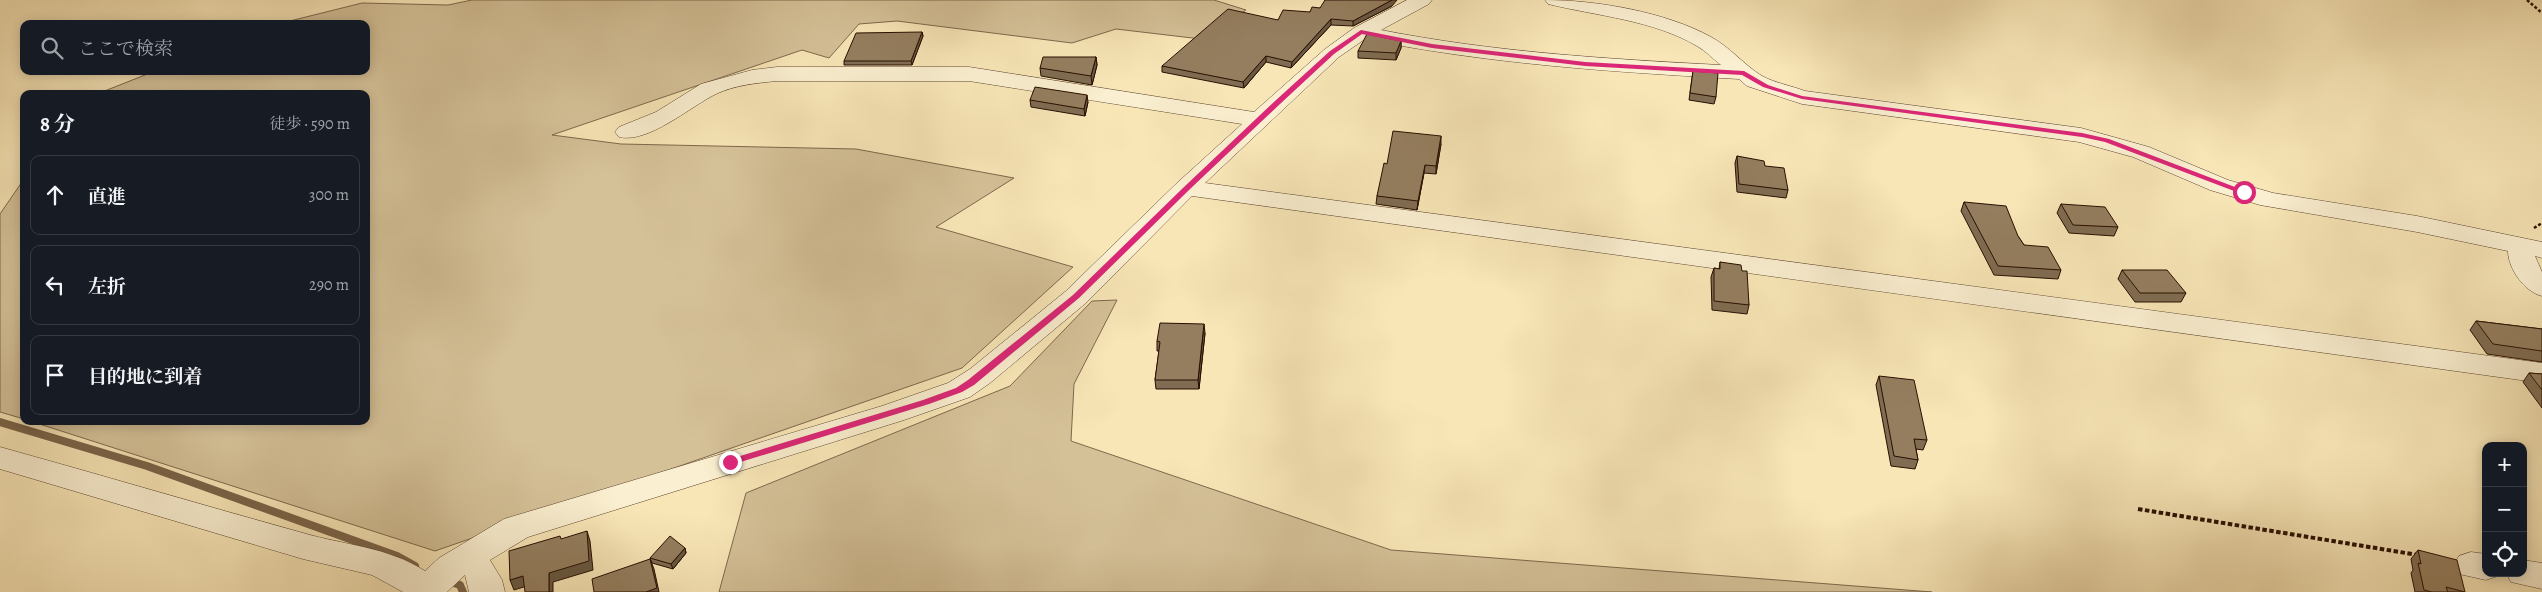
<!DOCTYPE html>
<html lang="ja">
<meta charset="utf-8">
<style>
body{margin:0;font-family:Alegreya,"Noto Serif JP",serif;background:#242831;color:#f1f3f6}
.controls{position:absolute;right:15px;bottom:15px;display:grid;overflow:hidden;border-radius:10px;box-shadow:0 2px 12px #0003}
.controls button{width:45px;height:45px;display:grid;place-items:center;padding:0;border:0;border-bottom:1px solid #363941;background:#171b24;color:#f1f3f6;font:25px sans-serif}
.stop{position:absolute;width:15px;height:15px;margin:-11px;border:4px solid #db2777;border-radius:50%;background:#fff}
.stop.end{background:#db2777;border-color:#fff;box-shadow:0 1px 5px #0008}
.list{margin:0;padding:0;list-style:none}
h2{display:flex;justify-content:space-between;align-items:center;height:65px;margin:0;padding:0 20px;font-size:21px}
h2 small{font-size:16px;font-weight:400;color:#9ea1a6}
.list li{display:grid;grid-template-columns:32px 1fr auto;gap:15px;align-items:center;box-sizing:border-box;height:80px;margin:0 10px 10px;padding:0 10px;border:1px solid #363941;border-radius:10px}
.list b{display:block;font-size:19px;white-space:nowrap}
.list em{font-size:16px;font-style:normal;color:#9ea1a6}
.icon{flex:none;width:28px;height:28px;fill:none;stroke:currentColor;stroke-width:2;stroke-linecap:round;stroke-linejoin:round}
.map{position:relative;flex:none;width:2542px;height:592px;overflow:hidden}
.search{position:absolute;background:#171b24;box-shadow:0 2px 12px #0003;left:20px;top:20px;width:350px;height:55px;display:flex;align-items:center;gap:12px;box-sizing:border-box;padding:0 18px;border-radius:10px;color:#9ea1a6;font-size:19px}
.panel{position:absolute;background:#171b24;box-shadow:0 2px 12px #0003;left:20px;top:90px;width:350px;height:335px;border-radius:10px}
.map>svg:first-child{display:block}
</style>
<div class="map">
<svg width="2542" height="592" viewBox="0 0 2542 592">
<rect width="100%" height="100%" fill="#f8e6b7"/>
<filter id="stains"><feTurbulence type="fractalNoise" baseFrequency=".004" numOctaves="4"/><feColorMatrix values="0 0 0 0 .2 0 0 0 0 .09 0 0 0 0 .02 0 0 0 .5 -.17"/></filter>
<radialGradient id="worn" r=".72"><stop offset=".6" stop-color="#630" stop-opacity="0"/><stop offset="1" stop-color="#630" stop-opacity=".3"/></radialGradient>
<path fill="#d5c198" stroke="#7e684c" d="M472,0H1214L1246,10L1201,39L1116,29L1072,43L897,21L859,24L829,58L802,50L552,135L621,144L856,149L1014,178L936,227L1073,267L962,368L435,551L30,421H366V94H97L155,71H366V24H278L362,3L448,5Z
M24,179V419L0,412V214Z
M1117,300L1074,384L1071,441L1391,550L1932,592H719L746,493L1010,386L1092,301Z"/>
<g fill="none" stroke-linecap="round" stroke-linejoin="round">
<path stroke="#7a6449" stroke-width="8" d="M0,422L147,466L397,556L415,566
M448,581L460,585L463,592"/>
<g stroke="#5c442e" stroke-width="1">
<path id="minor" d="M1407,0H1432L1429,4L1381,30C1493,52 1607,59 1721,65C1713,59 1706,51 1697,46C1653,20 1597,16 1548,4L1545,0C1596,0 1666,12 1711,37C1730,47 1744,65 1762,76C1775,83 1792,86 1805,91L2081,128L2149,147L2228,180L2273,193L2417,216L2542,242V258L2535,256L2542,272V296C2525,292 2508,269 2508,251L2417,232L2260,205L2210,190L2133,157L2079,142L1802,104L1747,86L1739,79C1613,72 1489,64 1365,39L1339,57L1205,183L2542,363V383L1192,196L1086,303L990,383L970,397L904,420L528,537L490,560L502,580L505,592H469L465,575L447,592H403L372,575L303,559L0,469V447C101,475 202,505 303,533C344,545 388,547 425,571L439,558L504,519L882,406L948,383L970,369L1066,291L1177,183L1242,124L969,81H777C757,83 735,85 716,94C691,106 648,144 619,137L615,132L619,127L656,112L701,84L752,70L777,67H969L1254,112L1325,49L1354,28Z
M2471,552L2486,554V573H2500L2498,576L2486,580L2459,574L2454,565L2459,556Z
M2523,560L2542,563V589L2511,582L2506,573H2523Z"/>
</g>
<path stroke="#280e00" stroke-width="2.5" stroke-dasharray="3 2" stroke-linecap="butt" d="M2527,0L2542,13
M2534,228L2542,223"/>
<path stroke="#280e00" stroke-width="4" stroke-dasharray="4.5 2.5" stroke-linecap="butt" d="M2138,509L2418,555"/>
<use href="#minor" fill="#faefd0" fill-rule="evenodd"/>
</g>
<path fill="#7f6c52" stroke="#280e00" d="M1392,6L1353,26L1331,25L1291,68L1266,62L1244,88L1162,72V66L1278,20L1310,12L1320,8Z
M922,32L923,36L912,65H844V61Z
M1401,41V48L1396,60L1358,58V51Z
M1096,57L1097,65L1092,85L1041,76L1040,68Z
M1693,71L1716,97L1714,104L1689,100Z
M1030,100L1088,102L1085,116L1031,107Z
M1441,144L1436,174L1424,173L1417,210L1376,204L1377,196L1387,164Z
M1737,156L1765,166L1788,190L1786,198L1737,192L1735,163Z
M1964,202L2018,236L2024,245L2061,270L2058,279L1994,275L1961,211Z
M2061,204L2118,227L2114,236L2069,233L2057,213Z
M1720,262L1742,271L1749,305L1747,314L1712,310L1711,277L1714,268L1719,269Z
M2122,270L2186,293L2181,302H2135L2118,279Z
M2476,321L2542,329V362L2487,354L2470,330Z
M1205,333L1199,389H1156L1155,380L1159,351H1157V341Z
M2529,373L2542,374V408L2523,382Z
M1879,376L1927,440L1923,450L1916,449L1918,460L1915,469L1891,466L1876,385Z
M685,548L686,553L673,569L652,563L650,558Z
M2418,550L2465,592H2415L2411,573L2413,570L2411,559Z"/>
<path fill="#685842" stroke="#280e00" d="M1392,0H1397L1392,6L1353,26V21Z
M1331,19V25L1291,68L1292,62Z
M922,32L923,36L912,65L911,61Z
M1401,41V48L1396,60V53Z
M1266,56V62L1244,88L1243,82Z
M1096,57L1097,65L1092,85L1091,76Z
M1087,95L1088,102L1085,116L1084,109Z
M1441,136V144L1436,174V166Z
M1425,165L1424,173L1417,210L1418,201Z
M1204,324L1205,333L1199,389L1198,380Z
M587,531L590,541L593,570L553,582V592H549V573Z
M685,548L686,553L673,569L671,564Z
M650,559L654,569L659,592H646Z
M523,576L527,586L514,590L510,580Z"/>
<path fill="#947e5f" stroke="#280e00" d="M1325,0H1392L1353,21L1331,19L1292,62L1266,56L1243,82L1162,66L1228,9L1278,20L1283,10L1310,12L1312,7L1320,8Z
M922,32L911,61H844L856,33Z
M1367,34L1401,41L1396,53L1358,51Z
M1043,57H1096L1091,76L1040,68Z
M1693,71L1718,73L1716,97L1690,93Z
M1035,87L1087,95L1084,109L1030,100Z
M1393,131L1441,136L1436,166L1425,165L1418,201L1377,196L1384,163L1387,164Z
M1737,156L1764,161L1765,166L1784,168L1788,190L1739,184Z
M1964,202L2006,206L2018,236L2024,245L2048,247L2061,270L1998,266Z
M2061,204L2105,207L2118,227L2073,225Z
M1720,262L1741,265L1742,271H1747L1749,305L1714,301V268L1720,269Z
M2122,270H2167L2186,293H2140Z
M2476,321L2542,329V351L2493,344Z
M1160,323L1204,324L1198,380H1155L1160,342L1157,341Z
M2529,373L2542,374V390Z
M1879,376L1914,380L1927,440L1914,439L1918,460L1894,456Z
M587,531L589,561L549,573V592H525L523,576L510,580L509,551L560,536L561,539Z
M670,536L685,548L671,564L650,558Z
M2418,550L2457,560L2465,592L2446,587L2448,592H2432L2424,590L2418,563L2421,564Z
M650,559L657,588L646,592H594L592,579Z"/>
<path fill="#db2777" d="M1361,30L1432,44L1585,62L1744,71L1768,85L1802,96L2082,133L2109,139L2248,192L2242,194L2105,142L2082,137L1802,99L1763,87L1742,75L1585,66L1432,48L1362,34L1334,54L1280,104L1189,190L1079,298L974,385L962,392L929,404L734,464H727V460L923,400L956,388L968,380L1073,295L1184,187L1275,101L1330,51Z"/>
<rect width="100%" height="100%" filter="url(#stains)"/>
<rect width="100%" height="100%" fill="url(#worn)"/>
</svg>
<div class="controls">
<button>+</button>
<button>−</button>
<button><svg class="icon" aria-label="locate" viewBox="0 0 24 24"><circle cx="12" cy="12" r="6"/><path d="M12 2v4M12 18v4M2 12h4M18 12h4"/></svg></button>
</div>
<div class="stop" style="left:2244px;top:192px"></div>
<div class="stop end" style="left:730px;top:462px"></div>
<div class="search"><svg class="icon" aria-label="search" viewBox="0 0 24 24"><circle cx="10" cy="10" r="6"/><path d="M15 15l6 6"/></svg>ここで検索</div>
<section class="panel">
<h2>8 分<small>徒歩 · 590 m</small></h2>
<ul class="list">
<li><svg class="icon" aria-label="ahead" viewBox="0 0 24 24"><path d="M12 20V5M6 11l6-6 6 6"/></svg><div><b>直進</b></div><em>300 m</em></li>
<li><svg class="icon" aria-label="left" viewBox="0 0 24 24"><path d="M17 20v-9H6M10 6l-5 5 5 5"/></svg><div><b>左折</b></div><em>290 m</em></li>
<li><svg class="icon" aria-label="arrive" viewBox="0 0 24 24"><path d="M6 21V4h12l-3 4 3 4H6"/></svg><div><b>目的地に到着</b></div></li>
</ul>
</section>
</div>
